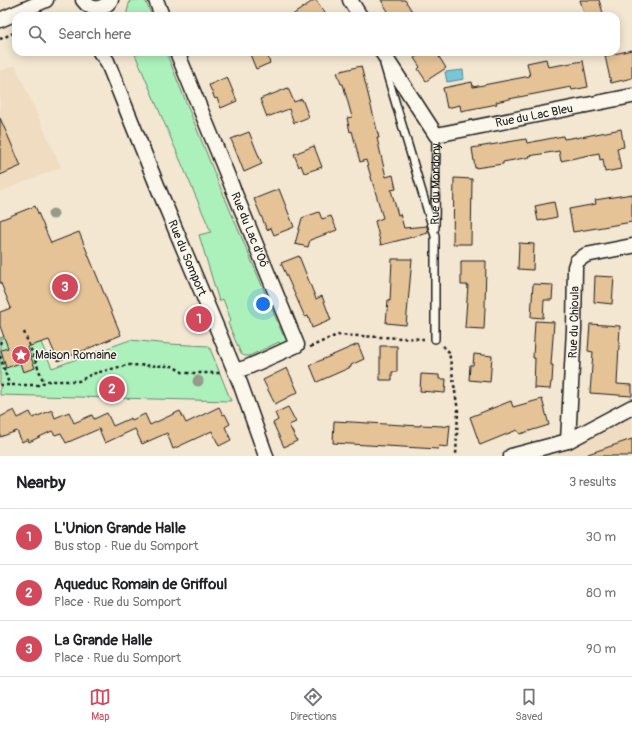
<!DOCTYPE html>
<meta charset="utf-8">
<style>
body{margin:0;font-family:Pangolin,sans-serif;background:#f6f6f6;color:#202124}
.you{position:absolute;left:263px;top:304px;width:14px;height:14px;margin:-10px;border:3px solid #fff;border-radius:50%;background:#1a73e8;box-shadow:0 0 0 6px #1a73e833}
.badge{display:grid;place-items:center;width:26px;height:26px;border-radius:50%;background:#d1495b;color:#fff;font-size:13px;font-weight:700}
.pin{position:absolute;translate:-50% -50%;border:2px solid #fff;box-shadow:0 1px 4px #0006}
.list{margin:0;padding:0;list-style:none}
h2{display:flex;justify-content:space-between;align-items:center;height:52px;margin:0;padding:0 16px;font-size:17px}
h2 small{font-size:13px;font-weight:400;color:#757577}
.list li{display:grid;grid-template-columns:26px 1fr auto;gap:12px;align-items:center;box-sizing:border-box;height:56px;padding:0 16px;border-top:1px solid #e0e0e0}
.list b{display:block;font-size:15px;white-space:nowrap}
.list p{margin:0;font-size:13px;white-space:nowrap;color:#757577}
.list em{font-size:13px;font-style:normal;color:#757577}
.icon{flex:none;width:22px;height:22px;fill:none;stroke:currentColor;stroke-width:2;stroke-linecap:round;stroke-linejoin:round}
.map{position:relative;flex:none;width:632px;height:456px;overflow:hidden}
.search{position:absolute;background:#fff;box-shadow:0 2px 10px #0003;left:12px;right:12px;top:12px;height:44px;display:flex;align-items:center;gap:10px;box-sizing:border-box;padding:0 14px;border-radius:12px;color:#757577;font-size:15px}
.sheet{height:220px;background:#fff}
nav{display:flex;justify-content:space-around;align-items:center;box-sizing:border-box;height:56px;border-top:1px solid #e0e0e0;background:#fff;font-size:11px;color:#757577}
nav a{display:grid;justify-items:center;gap:2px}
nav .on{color:#d1495b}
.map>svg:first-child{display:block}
</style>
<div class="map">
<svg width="632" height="456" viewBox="0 0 632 456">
<rect width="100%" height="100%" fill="#f4e7d2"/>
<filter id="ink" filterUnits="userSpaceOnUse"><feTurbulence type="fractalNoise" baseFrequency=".025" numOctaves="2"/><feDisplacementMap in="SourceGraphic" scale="8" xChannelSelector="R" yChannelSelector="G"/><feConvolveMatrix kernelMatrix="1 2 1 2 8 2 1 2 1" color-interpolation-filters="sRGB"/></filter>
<g filter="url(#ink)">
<path fill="#f0dcc0" d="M15,65L61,167L0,192V71Z
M632,412V456H543L575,446Z"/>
<path fill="#acf1bc" stroke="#64866c" d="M130,0H145L152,16H126Z
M134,52H166L216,177L283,335L288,334C288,340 287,343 281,346L279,342L249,356H245L241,354L228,323L231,320L223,299L219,301L199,235L211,232Z
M33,324L52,368L130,340L169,344L209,346L231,401L0,395V338Z"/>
<path fill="#7ac6d9" stroke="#54828d" d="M463,70L464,79L447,82L445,72Z"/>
<path fill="#e5c397" stroke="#1c1c1c" d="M314,0H316L327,16H291Z
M381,0H405L415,16H391Z
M580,0H599L604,16H585Z
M632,50V78L611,83L605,56Z
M249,52H266L270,63L256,69Z
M423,52H436L446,68L426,81L418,69L420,67L414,58Z
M546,59L548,67L583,61L588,87L572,90L571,87L514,98L496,102L497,104L461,111L460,105L447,108L443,88L472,82L473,87L530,76L527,63Z
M361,66L379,138H377L386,177L393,175L396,189L391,190L398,215L400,214L404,228L427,226L428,233L381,245L375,221L383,218L366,160L360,162L352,131L350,132L347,118L352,117L343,84H341L337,72Z
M227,77L237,101L221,108L217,98L215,99L209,85Z
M288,88L294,102L302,99L309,117L294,123L289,109L267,117L260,99Z
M0,118L21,166L0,175Z
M621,129L624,147L617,148L621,169L605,172L603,159L600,160L599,153L561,161L559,151L529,156L530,157L503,162V164L475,168L472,148L526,139L527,143L563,136L564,139L576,137V138Z
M249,132L262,164L244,172L231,139Z
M314,146L322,167L304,173L301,165L299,167L294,154Z
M454,178L472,179L471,244H453Z
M279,189L294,227L274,235L271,228L267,230L254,199Z
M632,194V222L573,232L569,209L596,204L595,200Z
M554,202L557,217L538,221L535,206Z
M35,206L51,243L79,232L121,335L58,361L49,340L27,347L35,368L23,372L20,363L6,368L1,350L8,348L0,326V312L11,308L0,281V220Z
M319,212L322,219L331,216L337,230L310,240L308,247L295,244L302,218Z
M519,243L534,244L533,270L518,269Z
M299,256L316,299L322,296L331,320L312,328L308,316L305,317L281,263Z
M392,259H412L406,325L386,323L388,300L390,301Z
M461,261H486L485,308L484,329L465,328L468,285H461Z
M595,276L614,277L612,304L594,302Z
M533,284L553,285L552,300H544L543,318L531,317Z
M535,321L554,322L551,365H553L552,382H551L550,389L534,388L535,358H533Z
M590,324L620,326L617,384L632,385V396L590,393L593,352L588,351Z
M358,344L364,359L351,365V367L317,382L310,365Z
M380,346H397V372H392V380H380Z
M474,354L492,356L490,382L469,380L470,365H473Z
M287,368L298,392L275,404L263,380Z
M421,374L439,375V379H446L445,393L420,391Z
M542,399L549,425L520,434L517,430L480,445L470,417L511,401L513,407Z
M219,407L223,415L225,414L230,424L225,427L231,440L219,446L212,431L173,449L167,433L142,444L135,429L105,443L99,429L66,443L61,433L55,435L52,431L29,442L28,439L22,442L17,431L0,437V417L14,410L18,418L30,412L33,418L52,410L55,418L69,412L74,423L92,415L94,419L107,413L113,426L131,418L132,420L145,414L150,425L180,411L186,423Z
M288,407L296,422L289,425L297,441L284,447L273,423L278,420L275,413Z
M334,421L420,426V425L443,426V427L450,425L448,447L439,446L438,449L333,443Z
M632,439V456H588V454Z"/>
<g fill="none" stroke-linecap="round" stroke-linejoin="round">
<g stroke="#1c1c1c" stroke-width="10">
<g id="service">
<path d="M384,64L435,236V339"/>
<path id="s1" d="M435,228L436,135"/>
</g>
</g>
<g stroke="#1c1c1c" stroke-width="17">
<g id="minor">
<path d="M83,0C91,11 102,11 111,0"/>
<path d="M156,0L162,16"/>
<path d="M350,0L360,16"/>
<path d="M0,20L46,0"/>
<path id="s2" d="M100,52L107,61L161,195L240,383L266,456"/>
<path id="s3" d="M177,52L297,345L248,367L235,371"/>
<path id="s4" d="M382,52L436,135L632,96"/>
<path id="s5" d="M568,441L574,329L575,267L577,261L586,255L632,246"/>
<path d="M511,456L568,441L632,407"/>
</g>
</g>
<path stroke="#1c1c1c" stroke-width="2.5" stroke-dasharray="3 3" stroke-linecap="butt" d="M0,39L16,32
M24,332L44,383
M0,344L2,338
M443,346L449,352L458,411L456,456
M310,347L337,335L424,339
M0,356L9,384
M0,385H38L48,381H79L92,374L127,365L172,366L184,373H222"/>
<use href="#service" stroke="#fbf7ec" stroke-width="7"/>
<use href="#minor" stroke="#fbf7ec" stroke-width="14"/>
</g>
<g fill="#959b88">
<circle cx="53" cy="214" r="5.5"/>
<circle cx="198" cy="381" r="5.5"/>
</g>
</g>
<defs>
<g id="sight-disc" transform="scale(1)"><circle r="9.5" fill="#d1495b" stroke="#fbf7ec"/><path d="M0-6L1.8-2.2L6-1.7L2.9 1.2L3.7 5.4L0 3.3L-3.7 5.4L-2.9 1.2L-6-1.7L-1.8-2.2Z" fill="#fff"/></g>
</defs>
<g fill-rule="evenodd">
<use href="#sight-disc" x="21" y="355"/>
</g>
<g text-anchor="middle" stroke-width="3" stroke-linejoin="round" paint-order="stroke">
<g font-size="12" fill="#1c1c1c" stroke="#fbf7ec">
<text dy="4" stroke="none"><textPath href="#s4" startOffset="199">Rue du Lac Bleu</textPath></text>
<text dy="4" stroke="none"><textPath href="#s1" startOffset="44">Rue du Mondony</textPath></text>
<text dy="4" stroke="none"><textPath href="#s3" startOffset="192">Rue du Lac d'Oô</textPath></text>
<text dy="4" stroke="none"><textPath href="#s2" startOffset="224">Rue du Somport</textPath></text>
<text dy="4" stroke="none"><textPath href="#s5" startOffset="119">Rue du Chioula</textPath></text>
</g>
<g font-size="12" fill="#1c1c1c" stroke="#fbf7ec" text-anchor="start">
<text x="35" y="359">Maison Romaine</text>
</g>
</g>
</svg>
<div class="you"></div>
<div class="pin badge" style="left:199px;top:319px">1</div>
<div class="pin badge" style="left:112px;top:389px">2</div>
<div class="pin badge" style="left:65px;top:287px">3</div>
<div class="search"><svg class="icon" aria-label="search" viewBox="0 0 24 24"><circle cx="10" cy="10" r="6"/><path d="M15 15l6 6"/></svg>Search here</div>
</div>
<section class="sheet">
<h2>Nearby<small>3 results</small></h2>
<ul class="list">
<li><span class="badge">1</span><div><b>L'Union Grande Halle</b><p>Bus stop · Rue du Somport</p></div><em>30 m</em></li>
<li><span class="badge">2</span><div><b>Aqueduc Romain de Griffoul</b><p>Place · Rue du Somport</p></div><em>80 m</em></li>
<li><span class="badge">3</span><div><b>La Grande Halle</b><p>Place · Rue du Somport</p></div><em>90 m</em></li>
</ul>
</section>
<nav>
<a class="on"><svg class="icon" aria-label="map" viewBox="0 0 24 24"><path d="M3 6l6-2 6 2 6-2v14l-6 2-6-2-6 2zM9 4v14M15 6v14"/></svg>Map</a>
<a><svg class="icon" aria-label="directions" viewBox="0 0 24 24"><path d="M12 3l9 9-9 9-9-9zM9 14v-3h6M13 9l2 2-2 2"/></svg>Directions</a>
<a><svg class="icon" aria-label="saved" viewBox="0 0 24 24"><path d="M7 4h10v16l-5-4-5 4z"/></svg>Saved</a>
</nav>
